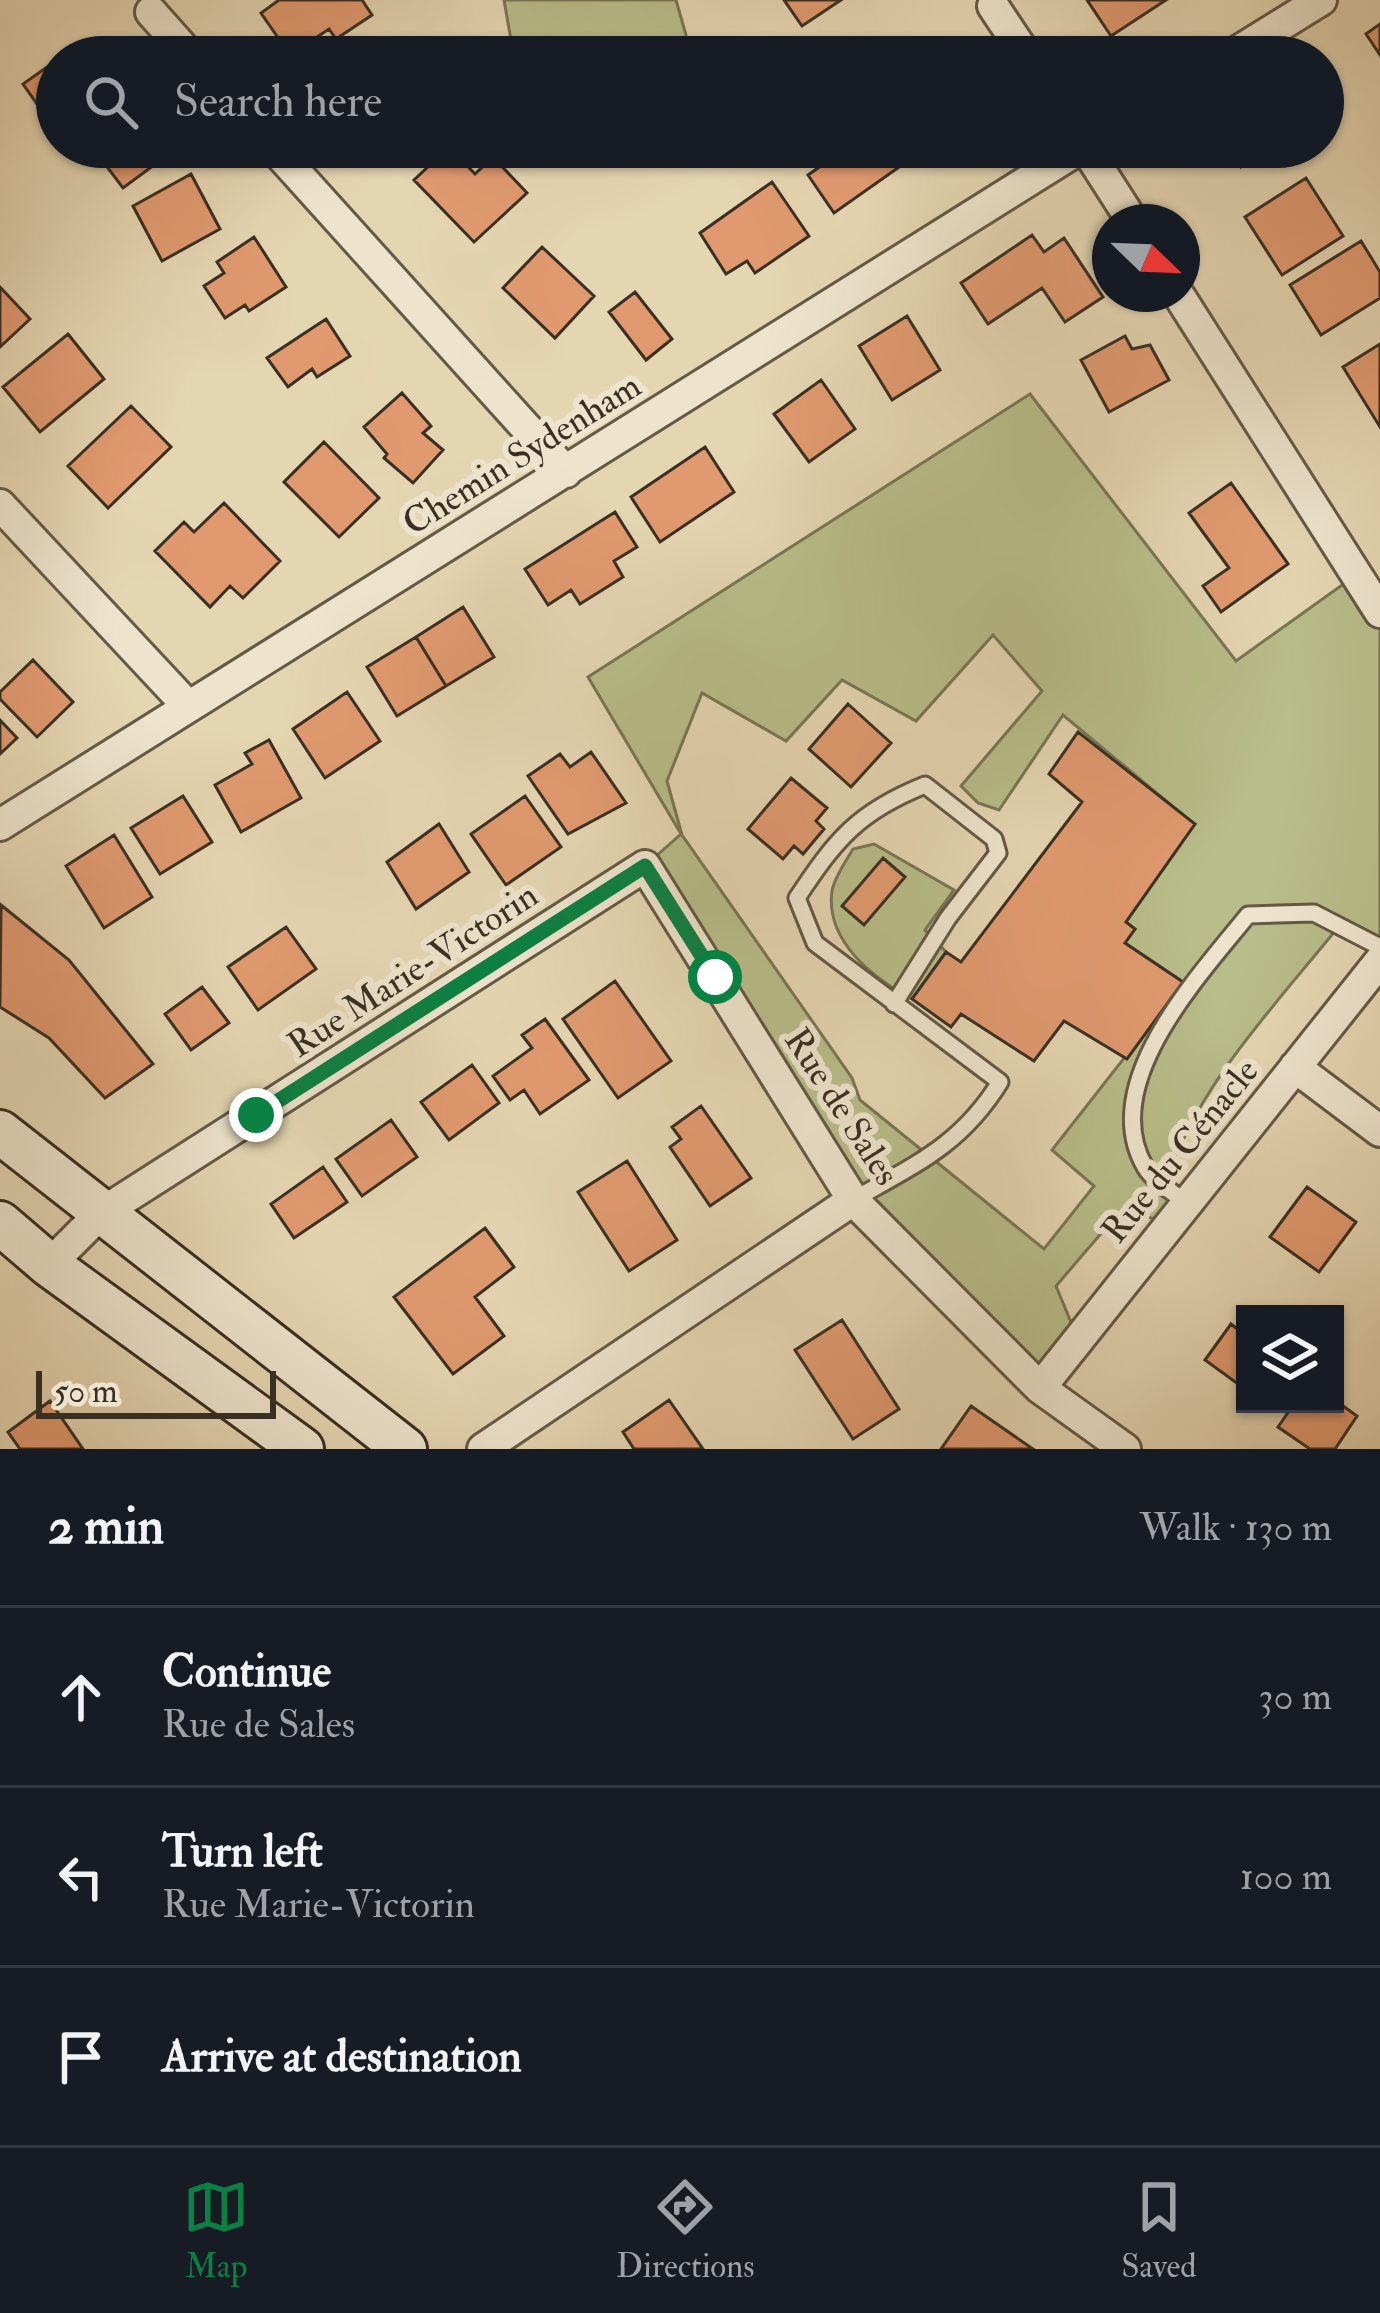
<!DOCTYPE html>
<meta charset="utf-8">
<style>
body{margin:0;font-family:"IM FELL Double Pica",serif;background:#242831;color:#f1f3f6}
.controls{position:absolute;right:36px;bottom:36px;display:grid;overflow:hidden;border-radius:0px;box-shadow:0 3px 9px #0004}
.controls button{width:108px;height:108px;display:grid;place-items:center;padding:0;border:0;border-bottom:3px solid #363941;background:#171b24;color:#f1f3f6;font:60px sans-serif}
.compass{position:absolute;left:1092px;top:204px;width:108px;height:108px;border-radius:50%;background:#171b24;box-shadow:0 3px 9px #0004;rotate:113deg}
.scale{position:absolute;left:36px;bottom:30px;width:240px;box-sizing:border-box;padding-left:12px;border:6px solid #392f22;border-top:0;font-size:33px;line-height:42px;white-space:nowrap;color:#392f22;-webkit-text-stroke:9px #eee4cd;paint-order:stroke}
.stop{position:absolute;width:36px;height:36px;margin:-27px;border:9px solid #0b8043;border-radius:50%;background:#fff}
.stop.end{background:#0b8043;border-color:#fff;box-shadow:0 3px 12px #0008}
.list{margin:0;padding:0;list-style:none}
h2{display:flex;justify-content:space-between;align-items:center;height:156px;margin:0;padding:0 48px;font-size:51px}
h2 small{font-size:39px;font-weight:400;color:#9ea1a6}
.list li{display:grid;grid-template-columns:78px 1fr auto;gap:36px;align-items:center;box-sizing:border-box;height:180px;padding:0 48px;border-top:3px solid #363941}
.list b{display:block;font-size:45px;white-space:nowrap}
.list p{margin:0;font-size:39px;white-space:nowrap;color:#9ea1a6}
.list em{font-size:39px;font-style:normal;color:#9ea1a6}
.icon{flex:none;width:66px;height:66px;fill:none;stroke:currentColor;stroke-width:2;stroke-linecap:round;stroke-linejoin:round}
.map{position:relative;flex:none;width:1380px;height:1449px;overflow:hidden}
.search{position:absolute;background:#171b24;box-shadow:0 3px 9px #0004;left:36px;right:36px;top:36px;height:132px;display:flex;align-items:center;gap:30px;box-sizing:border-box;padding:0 42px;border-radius:66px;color:#9ea1a6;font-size:45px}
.sheet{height:696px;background:#171b24}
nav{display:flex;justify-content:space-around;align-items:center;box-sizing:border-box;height:168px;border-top:3px solid #363941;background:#171b24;font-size:33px;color:#9ea1a6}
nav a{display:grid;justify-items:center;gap:6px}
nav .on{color:#0b8043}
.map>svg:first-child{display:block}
</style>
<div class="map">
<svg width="1380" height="1449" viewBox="0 0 1380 1449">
<rect width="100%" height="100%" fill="#e5d6b2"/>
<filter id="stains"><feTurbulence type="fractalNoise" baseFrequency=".00167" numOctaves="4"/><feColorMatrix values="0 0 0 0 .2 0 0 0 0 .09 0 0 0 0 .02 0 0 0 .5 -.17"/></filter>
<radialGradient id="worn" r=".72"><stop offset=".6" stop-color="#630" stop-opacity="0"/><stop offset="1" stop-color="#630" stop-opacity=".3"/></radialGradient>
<path fill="#b8bd89" stroke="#787656" stroke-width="3" fill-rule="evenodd" d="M504,0H676L686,35L682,57H514Z
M1030,394L1236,661L1356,575L1380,608V947L1339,926C1274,1007 1197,1085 1165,1185L1187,1203L1171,1224L1122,1209L1056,1286L1078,1339L1040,1388L853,1200L645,866L681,834L588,677ZM993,635L1042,691L961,786L978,803L999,810L1063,715L1194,824L1126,922L1135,929L1125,943L1183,983L1052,1150L1094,1186L1044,1249L860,1100L852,1078L682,835L667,781L702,693L786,741L842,680L916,721Z
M874,844L954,890L925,930L946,952L912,999C873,978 825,941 832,891C834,878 846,861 853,849Z"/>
<path fill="#e19a70" stroke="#392f22" stroke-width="3" d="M279,0H362L372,15L336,39L329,29L290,55L261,13Z
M784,0H841L802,26Z
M1087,0H1166L1111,36Z
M1380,24V55L1366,34Z
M57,60V120L51,124L23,84Z
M92,147H158L165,157L123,188Z
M449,147L475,174L493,157L527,193L474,242L414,180Z
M848,147H888L902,165L834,213L808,175Z
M1229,147H1274L1241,167Z
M191,174L220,229L162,261L133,206Z
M1306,178L1343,236L1282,275L1245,217Z
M772,182L809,236L755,273L747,261L726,274L700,233Z
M1032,235L1044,252L1064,238L1103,297L1065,322L1042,288L988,324L961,283Z
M254,237L286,287L249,311L245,305L225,318L204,286L224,273L217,262Z
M1361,241L1380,272V298L1321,335L1290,285Z
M542,247L594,296L555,338L503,288Z
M0,287L30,319L0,347Z
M635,292L672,339L646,360L609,312Z
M907,316L940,370L892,400L859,346Z
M326,319L350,356L317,377L312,369L288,387L267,358Z
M68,334L104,379L40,432L3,387Z
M1125,336L1132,349L1150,345L1169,380L1109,412L1081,360Z
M1380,344V427L1343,367Z
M821,380L855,429L809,462L774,414Z
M402,393L431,426L423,433L443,450L413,483L384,458L387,454L364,427Z
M131,406L171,447L108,508L68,466Z
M324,442L379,498L339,537L284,482Z
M705,447L734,492L660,542L631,497Z
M1231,483L1288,564L1221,612L1203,586L1229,568L1189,513Z
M224,503L280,561L243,598L230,586L210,607L155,551L184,522L194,532Z
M615,512L637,547L614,561L623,577L580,604L571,590L548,605L525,569Z
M463,607L494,657L446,686L416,637Z
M416,637L446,686L397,716L367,667Z
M33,660L73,702L37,737L0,699V692Z
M347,692L380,741L325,778L293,729Z
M848,704L891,743L851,787L809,749Z
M0,720L17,738L0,754Z
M1078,732L1195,824L1126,922L1135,929L1125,943L1183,982L1127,1059L1064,1021L1034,1061L961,1014L951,1027L912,999L946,952L961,962L1082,802L1049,774Z
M269,740L301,798L241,832L215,785L252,764L245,753Z
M591,752L626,803L568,834L528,776L560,754L570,767Z
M791,778L827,808L816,821L824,829L803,854L794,846L783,859L748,829Z
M183,796L212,842L160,874L131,828Z
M525,796L561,847L506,885L471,834Z
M439,824L469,872L416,909L387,862Z
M114,835L152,897L104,928L66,866Z
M883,858L905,877L864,925L842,906Z
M1,905L69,960L153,1064L105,1098L49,1038L0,1007Z
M286,927L316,969L258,1010L228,967Z
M615,981L671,1061L618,1098L563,1019Z
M202,987L229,1023L191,1050L165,1014Z
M545,1019L589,1080L540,1114L524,1090L510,1100L493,1076L532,1048L522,1035Z
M472,1065L499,1103L449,1140L421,1102Z
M701,1106L751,1178L710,1206L670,1147L681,1139L672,1127Z
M391,1120L417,1157L362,1196L336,1159Z
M627,1161L677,1240L629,1271L578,1192Z
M323,1167L347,1202L294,1238L271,1204Z
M1307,1187L1356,1222L1319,1272L1270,1237Z
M485,1228L514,1267L475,1297L504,1336L453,1374L394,1297Z
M842,1320L899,1409L853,1439L795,1350Z
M1231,1324L1245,1335V1389L1205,1360Z
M669,1400L703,1449H634L623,1432Z
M1335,1400L1357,1416L1335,1449H1310L1278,1427L1294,1404Z
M50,1401L83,1449H20L8,1432Z
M971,1406L1033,1449H941Z"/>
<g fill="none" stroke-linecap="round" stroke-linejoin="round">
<g stroke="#645946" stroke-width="21">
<path id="service" d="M853,1200C916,1164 961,1145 1000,1082L815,943L797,898C836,839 858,812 925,785L994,839L998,853L948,918L894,1004
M1187,1203C1174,1193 1153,1181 1145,1167C1097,1084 1198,977 1248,915L1314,913L1380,947"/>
</g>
<g stroke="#645946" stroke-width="36">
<path id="minor" d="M993,6L1027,57
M151,12L191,57
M1229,57L1321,0
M273,147L566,472
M1085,147L1133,222
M1178,294L1380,612
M0,505L186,704
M0,825L1082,147
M1295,1067L1380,1131
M49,1265L100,1214L645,866L853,1200L1040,1388L1125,1449
M1040,1388L1380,961
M483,1449L853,1200"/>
</g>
<g stroke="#392f22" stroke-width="48">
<path id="secondary" d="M0,1132L405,1449
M0,1223L49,1265L302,1449"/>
</g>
<use href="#service" stroke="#eee4cd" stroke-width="15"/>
<use href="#minor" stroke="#eee4cd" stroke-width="30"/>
<use href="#secondary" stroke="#eee4cd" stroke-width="42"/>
</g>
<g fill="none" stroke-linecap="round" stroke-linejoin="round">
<path stroke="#0b8043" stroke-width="15" d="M256,1115L645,866L715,977"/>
</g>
<g text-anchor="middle" stroke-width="12" stroke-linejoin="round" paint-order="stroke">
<g font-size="36" fill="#392f22" stroke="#eee4cd">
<text transform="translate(521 453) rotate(-32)" y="13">Chemin Sydenham</text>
<text transform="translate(412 969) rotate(-33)" y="13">Rue Marie-Victorin</text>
<text transform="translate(843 1106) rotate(57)" y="13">Rue de Sales</text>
<text transform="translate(1179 1150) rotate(-51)" y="13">Rue du Cénacle</text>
</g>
</g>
<rect width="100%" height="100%" filter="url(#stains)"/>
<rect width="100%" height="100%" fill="url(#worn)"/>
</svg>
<div class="controls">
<button><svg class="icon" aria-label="layers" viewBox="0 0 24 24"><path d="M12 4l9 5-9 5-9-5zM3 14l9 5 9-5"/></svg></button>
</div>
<svg class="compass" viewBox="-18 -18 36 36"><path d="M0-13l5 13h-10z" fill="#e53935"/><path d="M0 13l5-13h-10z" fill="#9ea1a6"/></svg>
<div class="scale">50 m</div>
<div class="stop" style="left:715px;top:977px"></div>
<div class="stop end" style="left:256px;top:1115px"></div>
<div class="search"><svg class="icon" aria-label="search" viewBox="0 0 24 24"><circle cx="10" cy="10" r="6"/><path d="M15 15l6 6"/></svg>Search here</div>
</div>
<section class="sheet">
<h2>2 min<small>Walk · 130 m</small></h2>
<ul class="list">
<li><svg class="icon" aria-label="ahead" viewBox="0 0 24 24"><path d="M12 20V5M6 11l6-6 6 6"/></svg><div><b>Continue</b><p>Rue de Sales</p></div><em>30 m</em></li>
<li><svg class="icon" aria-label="left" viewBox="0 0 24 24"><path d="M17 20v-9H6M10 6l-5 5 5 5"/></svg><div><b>Turn left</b><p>Rue Marie-Victorin</p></div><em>100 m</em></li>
<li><svg class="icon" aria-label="arrive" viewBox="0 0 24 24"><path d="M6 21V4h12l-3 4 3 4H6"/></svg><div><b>Arrive at destination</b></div></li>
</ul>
</section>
<nav>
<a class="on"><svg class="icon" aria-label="map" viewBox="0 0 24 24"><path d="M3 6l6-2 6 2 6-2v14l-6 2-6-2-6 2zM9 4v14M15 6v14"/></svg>Map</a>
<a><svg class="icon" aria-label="directions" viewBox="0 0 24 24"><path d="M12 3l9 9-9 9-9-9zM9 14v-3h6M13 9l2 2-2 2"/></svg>Directions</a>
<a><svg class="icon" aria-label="saved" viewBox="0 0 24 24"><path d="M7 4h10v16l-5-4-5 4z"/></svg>Saved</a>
</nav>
